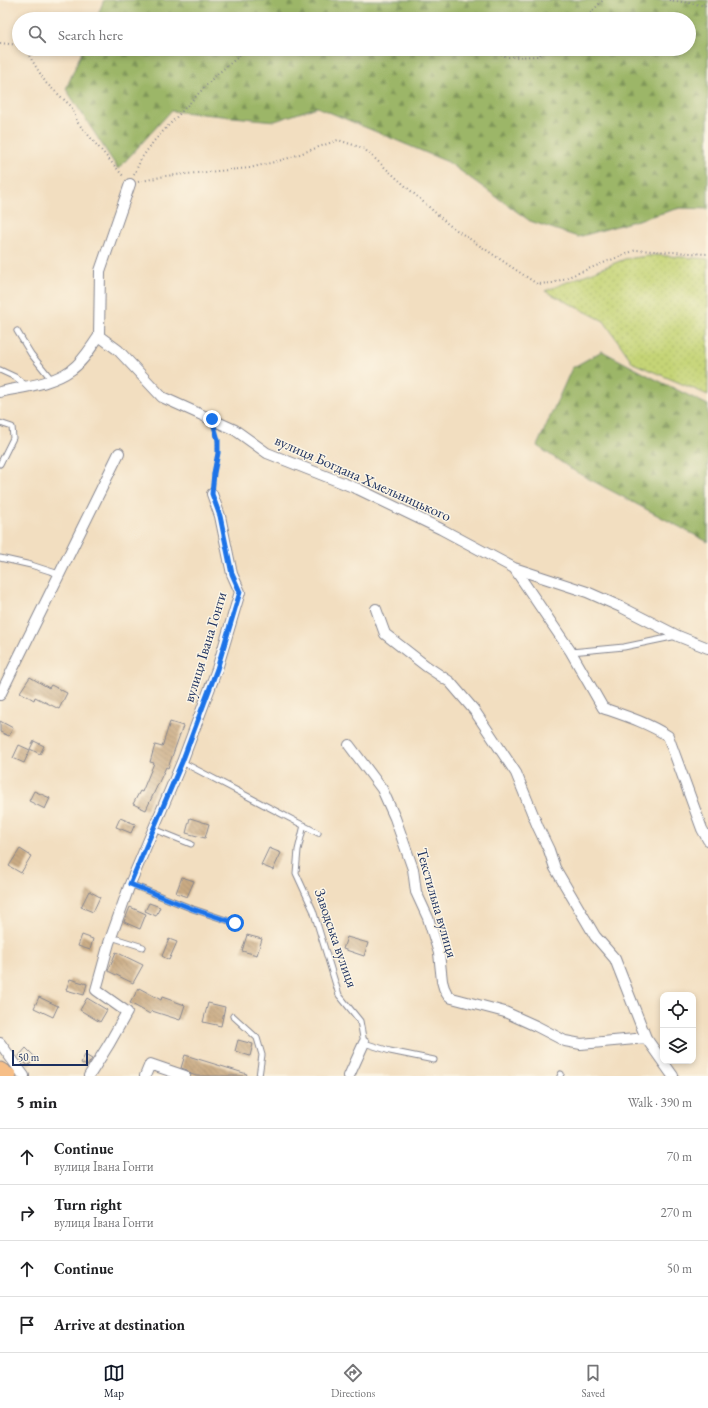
<!DOCTYPE html>
<meta charset="utf-8">
<style>
body{margin:0;font-family:"EB Garamond",serif;background:#f6f6f6;color:#202124}
.controls{position:absolute;right:12px;bottom:12px;display:grid;overflow:hidden;border-radius:8px;box-shadow:0 2px 6px #0003}
.controls button{width:36px;height:36px;display:grid;place-items:center;padding:0;border:0;border-bottom:1px solid #e0e0e0;background:#fff;color:#202124;font:20px sans-serif}
.scale{position:absolute;left:12px;bottom:10px;width:76px;box-sizing:border-box;padding-left:4px;border:2px solid #1b2f5e;border-top:0;font-size:11px;line-height:14px;white-space:nowrap;color:#1b2f5e;-webkit-text-stroke:3px #fcf5e5;paint-order:stroke}
.stop{position:absolute;width:12px;height:12px;margin:-9px;border:3px solid #1a73e8;border-radius:50%;background:#fff}
.stop.end{background:#1a73e8;border-color:#fff;box-shadow:0 1px 4px #0008}
.list{margin:0;padding:0;list-style:none}
h2{display:flex;justify-content:space-between;align-items:center;height:52px;margin:0;padding:0 16px;font-size:17px}
h2 small{font-size:13px;font-weight:400;color:#757577}
.list li{display:grid;grid-template-columns:26px 1fr auto;gap:12px;align-items:center;box-sizing:border-box;height:56px;padding:0 16px;border-top:1px solid #e0e0e0}
.list b{display:block;font-size:15px;white-space:nowrap}
.list p{margin:0;font-size:13px;white-space:nowrap;color:#757577}
.list em{font-size:13px;font-style:normal;color:#757577}
.icon{flex:none;width:22px;height:22px;fill:none;stroke:currentColor;stroke-width:2;stroke-linecap:round;stroke-linejoin:round}
.map{position:relative;flex:none;width:708px;height:1076px;overflow:hidden}
.search{position:absolute;background:#fff;box-shadow:0 2px 6px #0003;left:12px;right:12px;top:12px;height:44px;display:flex;align-items:center;gap:10px;box-sizing:border-box;padding:0 14px;border-radius:22px;color:#757577;font-size:15px}
.sheet{height:276px;background:#fff}
nav{display:flex;justify-content:space-around;align-items:center;box-sizing:border-box;height:56px;border-top:1px solid #e0e0e0;background:#fff;font-size:11px;color:#757577}
nav a{display:grid;justify-items:center;gap:2px}
nav .on{color:#111827}
.map>svg:first-child{display:block}
</style>
<div class="map">
<svg width="708" height="1076" viewBox="0 0 708 1076">
<defs>
<pattern id="forest-firs" width="22" height="20" patternUnits="userSpaceOnUse"><rect width="22" height="20" fill="#9cb667"/><path d="M5 1l3.5 6h-7zM16 11l3.5 6h-7z" fill="#7e9458"/></pattern>
<pattern id="garden-dots" width="8" height="8" patternUnits="userSpaceOnUse"><rect width="8" height="8" fill="#c5d476"/><path d="M2 2h.1M6 6h.1" fill="none" stroke="#a9b668" stroke-width="1.8" stroke-linecap="round"/></pattern>
<pattern id="building-back-hatch" width="6" height="6" patternUnits="userSpaceOnUse"><rect width="6" height="6" fill="#caab84"/><path d="M-1 5l2 2M0 0l6 6M5-1l2 2" fill="none" stroke="#a38c6f"/></pattern>
</defs>
<rect width="100%" height="100%" fill="#fcf5e5"/>
<filter id="ink" filterUnits="userSpaceOnUse"><feTurbulence type="fractalNoise" baseFrequency=".025" numOctaves="2"/><feDisplacementMap in="SourceGraphic" scale="8" xChannelSelector="R" yChannelSelector="G"/><feConvolveMatrix kernelMatrix="1 2 1 2 8 2 1 2 1" color-interpolation-filters="sRGB"/></filter>
<filter id="wash" filterUnits="userSpaceOnUse"><feTurbulence type="fractalNoise" baseFrequency=".012" numOctaves="4" result="noise"/><feDisplacementMap in="SourceGraphic" scale="16" xChannelSelector="R" yChannelSelector="G"/><feGaussianBlur stdDeviation="0.9" result="paint"/><feColorMatrix in="noise" values="0 0 0 0 0 0 0 0 0 0 0 0 0 0 0 0 0 1.4 0 .05"/><feComposite in="paint" operator="in"/></filter>
<g filter="url(#wash)">
<rect width="100%" height="100%" fill="#f2dec0"/>
<path fill="url(#forest-firs)" stroke="#5c7262" d="M104,0H708V209L680,208L578,237L530,221L448,162L317,107L275,121L171,111L118,169L66,89L83,49H689V19H96Z
M602,351L653,378L708,405V542L576,472L537,446L572,368Z"/>
<path fill="url(#garden-dots)" stroke="#70826a" d="M656,255L708,259V395L633,363L604,321L545,291L625,259Z"/>
<g id="blocks">
<path fill="url(#building-back-hatch)" d="M30,677L49,688L51,685L67,693L59,709L35,697L34,700L20,692Z
M0,721L13,728L9,736L0,732Z
M170,722L183,726L168,768L166,767L146,810L133,804L140,791L142,792L154,763L150,762L155,745L162,747Z
M34,741L44,746L40,754L30,749Z
M19,745L30,750L24,763L13,758Z
M34,791L50,798L45,809L29,801Z
M120,818L135,824L131,833L116,827Z
M190,818L209,824L205,838L186,833Z
M269,848L281,853L273,870L261,865Z
M20,849L31,856L21,873L9,866Z
M182,877L194,881L187,897L176,893Z
M89,891L100,897L93,912L81,907Z
M149,903L160,907L156,916L145,911Z
M130,907L146,914L140,929L124,922Z
M82,935L93,939L90,950L78,946Z
M247,935L262,939L257,955L242,951Z
M347,937L368,943L364,956L343,949Z
M169,939L177,942L169,960L162,956Z
M116,952L143,965L133,983L108,971Z
M70,979L87,984L84,995L66,990Z
M139,988L161,1000L162,997L185,1005L180,1020L152,1011L150,1014L130,1003Z
M39,997L58,1006L53,1017L34,1008Z
M87,998L107,1010L100,1022L80,1010Z
M208,1003L225,1007L221,1026L203,1022Z
M238,1040L253,1044L250,1056L235,1051Z
M26,1048L36,1058L28,1066L19,1056Z
M85,1055L92,1059L87,1066L81,1063Z
M185,1055L247,1074L246,1076H196L191,1074L187,1070L181,1068Z"/>
</g>
</g>
<g filter="url(#ink)">
<use href="#blocks" fill-opacity="0" stroke="#86868f" stroke-width="1"/>
<g fill="none" stroke-linecap="round" stroke-linejoin="round">
<g stroke="#86868f" stroke-width="7">
<path id="service" d="M17,331L31,354L52,380
M0,370L15,377L27,386
M0,423L12,427L13,438L0,464
M0,558L31,565L59,574
M571,652L624,647L677,636
M182,762L318,833
M304,825L298,850L296,873L313,910L339,995L360,1021L364,1043L390,1051L434,1060
M154,829L191,844
M130,884L193,909L235,923
M111,937L143,947
M233,1016L257,1038L262,1055L259,1076
M560,1076L561,1074"/>
</g>
<g stroke="#86868f" stroke-width="12">
<path id="minor" d="M130,184L100,271L99,336L118,350L162,397L235,430L267,453L358,489L441,529L514,568L587,592L621,607L678,636L708,648
M0,392C23,387 52,384 71,370C83,362 91,347 99,336
M514,568L571,652L603,708C626,716 648,723 668,736L702,829L708,840
M376,609L385,634L426,666L450,682L474,710L516,773L538,827L549,850L555,868L595,936L615,959L646,1038L673,1076
M0,695L119,453
M349,745L382,789L395,818L413,869L416,892L428,918L439,953L442,981L444,988L447,994L452,998L505,1012L536,1026L565,1041L581,1044L646,1038
M0,1043L24,1076
M89,1076L109,1044L127,1012L96,990L109,943L130,884L182,762L217,669L240,592L232,574L220,516L212,494
M145,1076L150,1064L185,1076
M349,1076L364,1043"/>
</g>
<g stroke="#86868f" stroke-width="17">
<path id="primary" d="M0,1070L9,1076"/>
</g>
<path stroke="#86868f" stroke-width="2" stroke-dasharray="1 3" stroke-linecap="butt" d="M669,0L708,6
M303,19L312,16L413,12L428,19
M585,19L603,0
M0,43L19,45
M25,49L46,83L71,106L78,123L124,177
M490,49L507,57L538,56L548,49
M134,175L141,159L154,141L216,75L248,49
M138,182L165,176L250,168L286,159L338,140L363,148L449,225L537,284L553,283L636,250L708,254
M213,485C215,466 220,450 215,432"/>
<use href="#service" stroke="#fff" stroke-width="5"/>
<use href="#minor" stroke="#fff" stroke-width="10"/>
<use href="#primary" stroke="#f6be87" stroke-width="15"/>
</g>
</g>
<g fill="none" stroke-linecap="round" stroke-linejoin="round" filter="url(#ink)">
<path stroke="#1a73e8" stroke-width="5" d="M212,419L218,440V453L214,473L212,494L220,516L232,574L240,592L217,669L182,762L130,884L193,909L235,923"/>
</g>
<g text-anchor="middle" stroke-width="3" stroke-linejoin="round" paint-order="stroke">
<g font-size="15" fill="#1b2f5e" stroke="#fcf5e5">
<text transform="translate(363 478) rotate(24)" y="5">вулиця Богдана Хмельницького</text>
<text transform="translate(205 647) rotate(-73)" y="5">вулиця Івана Гонти</text>
<text transform="translate(437 903) rotate(74)" y="5">Текстильна вулиця</text>
<text transform="translate(336 938) rotate(71)" y="5">Заводська вулиця</text>
</g>
</g>
</svg>
<div class="controls">
<button><svg class="icon" aria-label="locate" viewBox="0 0 24 24"><circle cx="12" cy="12" r="6"/><path d="M12 2v4M12 18v4M2 12h4M18 12h4"/></svg></button>
<button><svg class="icon" aria-label="layers" viewBox="0 0 24 24"><path d="M12 4l9 5-9 5-9-5zM3 14l9 5 9-5"/></svg></button>
</div>
<div class="scale">50 m</div>
<div class="stop" style="left:235px;top:923px"></div>
<div class="stop end" style="left:212px;top:419px"></div>
<div class="search"><svg class="icon" aria-label="search" viewBox="0 0 24 24"><circle cx="10" cy="10" r="6"/><path d="M15 15l6 6"/></svg>Search here</div>
</div>
<section class="sheet">
<h2>5 min<small>Walk · 390 m</small></h2>
<ul class="list">
<li><svg class="icon" aria-label="ahead" viewBox="0 0 24 24"><path d="M12 20V5M6 11l6-6 6 6"/></svg><div><b>Continue</b><p>вулиця Івана Гонти</p></div><em>70 m</em></li>
<li><svg class="icon" aria-label="right" viewBox="0 0 24 24"><path d="M7 20v-9h11M14 6l5 5-5 5"/></svg><div><b>Turn right</b><p>вулиця Івана Гонти</p></div><em>270 m</em></li>
<li><svg class="icon" aria-label="ahead" viewBox="0 0 24 24"><path d="M12 20V5M6 11l6-6 6 6"/></svg><div><b>Continue</b></div><em>50 m</em></li>
<li><svg class="icon" aria-label="arrive" viewBox="0 0 24 24"><path d="M6 21V4h12l-3 4 3 4H6"/></svg><div><b>Arrive at destination</b></div></li>
</ul>
</section>
<nav>
<a class="on"><svg class="icon" aria-label="map" viewBox="0 0 24 24"><path d="M3 6l6-2 6 2 6-2v14l-6 2-6-2-6 2zM9 4v14M15 6v14"/></svg>Map</a>
<a><svg class="icon" aria-label="directions" viewBox="0 0 24 24"><path d="M12 3l9 9-9 9-9-9zM9 14v-3h6M13 9l2 2-2 2"/></svg>Directions</a>
<a><svg class="icon" aria-label="saved" viewBox="0 0 24 24"><path d="M7 4h10v16l-5-4-5 4z"/></svg>Saved</a>
</nav>
